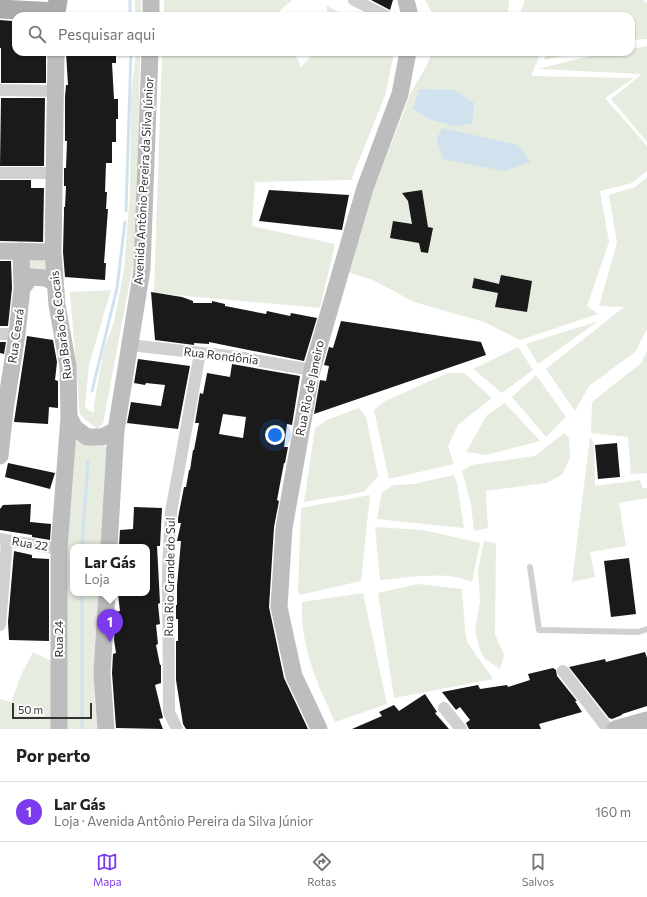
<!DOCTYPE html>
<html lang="pt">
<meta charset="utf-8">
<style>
body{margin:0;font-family:Commissioner,sans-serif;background:#f2f2f2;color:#202124}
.scale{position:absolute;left:12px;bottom:10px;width:80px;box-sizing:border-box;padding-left:4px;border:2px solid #333;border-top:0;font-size:11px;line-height:14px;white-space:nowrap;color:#333;-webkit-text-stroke:3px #fff;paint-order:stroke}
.you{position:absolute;left:275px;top:435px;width:14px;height:14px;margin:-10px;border:3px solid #fff;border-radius:50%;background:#1a73e8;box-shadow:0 0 0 6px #1a73e833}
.badge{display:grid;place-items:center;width:26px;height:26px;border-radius:50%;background:#7c3aed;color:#fff;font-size:13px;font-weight:700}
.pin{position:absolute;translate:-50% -33px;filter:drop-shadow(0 1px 2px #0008)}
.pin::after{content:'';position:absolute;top:21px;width:14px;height:12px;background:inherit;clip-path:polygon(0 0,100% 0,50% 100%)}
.popup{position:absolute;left:70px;top:544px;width:80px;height:52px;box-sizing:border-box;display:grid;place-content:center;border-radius:8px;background:#fff;filter:drop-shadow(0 1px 3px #0005);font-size:13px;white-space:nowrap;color:#757577}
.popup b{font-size:15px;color:#202124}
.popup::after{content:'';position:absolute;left:50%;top:100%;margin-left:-8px;border:8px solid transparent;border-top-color:#fff}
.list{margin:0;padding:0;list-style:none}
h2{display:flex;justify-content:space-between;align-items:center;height:52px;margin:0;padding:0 16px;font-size:17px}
h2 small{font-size:13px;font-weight:400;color:#757577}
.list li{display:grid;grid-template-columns:26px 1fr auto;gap:12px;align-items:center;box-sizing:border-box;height:60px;padding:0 16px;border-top:1px solid #e0e0e0}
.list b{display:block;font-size:15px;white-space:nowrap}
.list p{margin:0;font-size:13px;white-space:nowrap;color:#757577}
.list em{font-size:13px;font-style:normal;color:#757577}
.icon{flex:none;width:22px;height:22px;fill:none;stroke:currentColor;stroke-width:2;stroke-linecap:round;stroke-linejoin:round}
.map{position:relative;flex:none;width:647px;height:729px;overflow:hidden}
.search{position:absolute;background:#fff;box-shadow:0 1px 3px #0004;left:12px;right:12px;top:12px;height:44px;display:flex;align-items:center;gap:10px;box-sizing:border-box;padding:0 14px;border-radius:12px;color:#757577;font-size:15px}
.sheet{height:112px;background:#fff}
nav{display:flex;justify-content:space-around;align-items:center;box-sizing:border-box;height:56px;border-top:1px solid #e0e0e0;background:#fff;font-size:11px;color:#757577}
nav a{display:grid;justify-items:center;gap:2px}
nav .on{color:#7c3aed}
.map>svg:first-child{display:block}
</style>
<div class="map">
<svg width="647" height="729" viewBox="0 0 647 729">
<rect width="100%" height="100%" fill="#fff"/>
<path fill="#e6ecdf" d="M135,0H141V16H135Z
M164,0H292L276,14L277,16H164Z
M425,0H509L508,16H434Z
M525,0H643L647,3V39L631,40V16H523L520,13Z
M326,5L346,16H328Z
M647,46V142L611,99L642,74L538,69C570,61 598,52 631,52V49Z
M136,52H140L136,249L103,424L97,429L80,415L70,292L111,290L89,365L85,407L88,410L94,413V405L104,348L114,322L124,269L130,193L131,96Z
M162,52H294L301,67L315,52H394L385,96L351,180L255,182L252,226L335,244L320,308L154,293Z
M432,52H541L531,76L634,78L605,98L647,146V171L632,183L600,191L609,242L587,306L598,314L520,340L484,322L414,302L373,280L345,271L373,190L403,114L409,96L427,65Z
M547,52H579L544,60Z
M647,177V329L635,352L589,386L575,411L546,369L624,307L599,306L617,243L609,195L635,187Z
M29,257H50V274H29Z
M598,321L538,364L526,344Z
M518,347L533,370L502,393L473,369Z
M647,351V473L631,474L628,437L591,433L592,402L641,363Z
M448,373H464L492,398L458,425L448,446L454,464L389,479L374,410L385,401Z
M536,375L566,417L546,437L512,397Z
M505,403L540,441L486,455L466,452L487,415Z
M359,408L366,417L378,476L364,492L304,502L315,428L327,420Z
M564,433L569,438L570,458L562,475L546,483L486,491L488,528L474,531L471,504L462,471L472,465L535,456Z
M74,436C86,443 95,447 109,446L102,547H73V593H100L101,729H66V541Z
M590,437L594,444L595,486L640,480L643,488H647V498L619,503L626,546L590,552L595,577L572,582Z
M454,475L457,483L464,528L377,519L382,492L394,485L413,484Z
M370,495L361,581L300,595L298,592L301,508Z
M375,527L423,530L480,543L472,582C444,570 410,578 380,580Z
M484,541L496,543L495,634L504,655L500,669L484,658L480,650L475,630L480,601L478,570Z
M418,584L462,589L465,629L467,642L493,679L394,698L378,593Z
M363,593L387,704L335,722C317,683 300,646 302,602Z
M33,652L55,663L54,729H0V699L11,702L21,675Z"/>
<path fill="#cfe2ee" d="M419,89L455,90L474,103L472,124L454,126L429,119L413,109Z
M442,128L518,145L531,162L504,171L443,159L437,139Z"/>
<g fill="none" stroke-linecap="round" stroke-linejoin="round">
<path stroke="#cfe2ee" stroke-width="3" d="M130,0V16
M126,211L131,52
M92,391L117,288L125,222
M82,547L88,461
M82,729V593"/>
</g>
<path fill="#1a1a1a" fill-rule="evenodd" d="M371,0H393L390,10Z
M0,20L12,21L13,34H16V52H46V83H1V48H0Z
M66,52H116V63H112L114,99H118V119H116V142H112V163H106L105,192H107L106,209H108L104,263H106L105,280L65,277L63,252L64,213V207H65L66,186H64V168H66L67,141H65V97L66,85H68Z
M1,98H45L44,166H0Z
M0,180H31V188H44L43,242L0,241Z
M269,190L349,195L342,230L259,221Z
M422,190L428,227L433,228L428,253L421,252L419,243L390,238L393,221L412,224L408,201L402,193Z
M0,261H11L12,288L8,326H0Z
M501,275L532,281L527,312L495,307L498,293L472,288L474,278L499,284Z
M151,292L182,297L193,301V303H212V301L225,304V306L266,314L267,311L290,316L291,313L317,318L304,361L209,342V344L194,343V345L155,340Z
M341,321L481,342L486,355L314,414L320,380L326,381L329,366L324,365L329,347L333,348Z
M27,336L53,340L57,362L55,380L58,381V408L49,407L48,424L14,422Z
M0,342H6L4,354L0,353Z
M138,359L190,366L178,429L127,423L131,402L161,406L165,385L146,383L145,385L134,383Z
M232,364L300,376L292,425L287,424L284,447H288L285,463H284L277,500L279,501L274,527L269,607L284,678L308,729H186L183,724L176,680V641H178V619H176V605H177V586L181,541H177L181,523H178V518L184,487H186L189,470H190L193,450H194L199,423H195L200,393L203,394L207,373L230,377ZM223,414L246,417L243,438L219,434Z
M617,443L620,477L598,479L595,445Z
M8,463L55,473L50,489L5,477Z
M31,504L30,522L51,524L50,540L32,537V535L0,530V509L3,505Z
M134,507L162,508L160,546H157L160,603L158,604L160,624L156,625L158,644L156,645L160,665H161V683L155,685L163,718L159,719L163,729L116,728L112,673L113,654L116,653L114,640L116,612L120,611L118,594L147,593V546H119L120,530L133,529Z
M14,551L32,555V558L49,559V641L9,640L8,622Z
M629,558L636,614L611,617L604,561Z
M645,652L647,658V706L622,714V715L612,719L609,718L569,667L605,659L606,662Z
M553,668L556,670L557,676L577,701H575L582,712L539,724L541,729H469L466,723L470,720L460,707L456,710L442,692L478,685L480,689L507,685L508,687L530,680L528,674Z
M425,694L437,712L435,713L449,729H352L382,716L379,712L394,705L399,711Z"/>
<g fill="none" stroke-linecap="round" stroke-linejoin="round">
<path stroke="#d0d0d0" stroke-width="6" d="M530,567L539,630L638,632L647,629"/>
<path stroke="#d0d0d0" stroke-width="12" d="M354,0L386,16
M0,90L55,91
M0,173H54
M0,334H17
M130,345L238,357L312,370
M0,539L59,549
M0,625L7,541
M563,671L608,729
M444,708L461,729
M177,729L169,712L168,569L171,512L200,353"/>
<path stroke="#bdbdbd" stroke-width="17" d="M151,0V16
M406,0L410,16
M56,52L53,252L57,305L68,366L69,417L59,549V729
M0,251L53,252
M22,288L31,277L45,278L55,282
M69,417L75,428L87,437H102L116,430
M0,456L5,410L17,334L22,288L21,251
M109,547L116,430L142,269L150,52
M106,729L102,673L107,593
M319,729L294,676L279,607L284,528L312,370L365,188L400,94L408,52
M615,729L647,720"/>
<path stroke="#ababab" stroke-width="19" d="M0,9L56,12L58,0"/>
</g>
<g text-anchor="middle" stroke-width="4" stroke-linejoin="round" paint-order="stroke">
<g font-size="12" fill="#333" stroke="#fff">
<text transform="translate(144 181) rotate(-87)" y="4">Avenida Antônio Pereira da Silva Júnior</text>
<text transform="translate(61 325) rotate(-97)" y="4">Rua Barão de Cocais</text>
<text transform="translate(16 336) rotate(-82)" y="4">Rua Ceará</text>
<text transform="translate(221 356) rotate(7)" y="4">Rua Rondônia</text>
<text transform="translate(310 388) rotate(-78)" y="4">Rua Rio de Janeiro</text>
<text transform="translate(30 544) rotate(9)" y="4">Rua 22</text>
<text transform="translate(170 577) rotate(-89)" y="4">Rua Rio Grande do Sul</text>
<text transform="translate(59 639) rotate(-90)" y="4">Rua 24</text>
</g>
</g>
</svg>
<div class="scale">50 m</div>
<div class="you"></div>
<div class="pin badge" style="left:110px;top:642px">1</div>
<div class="popup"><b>Lar Gás</b>Loja</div>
<div class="search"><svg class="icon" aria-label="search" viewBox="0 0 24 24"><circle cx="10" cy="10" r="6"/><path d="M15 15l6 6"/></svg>Pesquisar aqui</div>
</div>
<section class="sheet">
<h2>Por perto<small></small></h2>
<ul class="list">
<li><span class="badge">1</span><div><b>Lar Gás</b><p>Loja · Avenida Antônio Pereira da Silva Júnior</p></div><em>160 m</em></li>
</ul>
</section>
<nav>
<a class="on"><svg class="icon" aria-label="map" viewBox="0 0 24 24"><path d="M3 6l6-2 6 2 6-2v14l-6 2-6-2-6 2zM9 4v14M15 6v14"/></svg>Mapa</a>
<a><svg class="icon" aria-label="directions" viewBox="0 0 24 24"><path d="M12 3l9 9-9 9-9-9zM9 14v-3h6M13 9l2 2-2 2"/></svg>Rotas</a>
<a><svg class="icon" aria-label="saved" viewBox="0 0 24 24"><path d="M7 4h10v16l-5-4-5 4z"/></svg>Salvos</a>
</nav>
